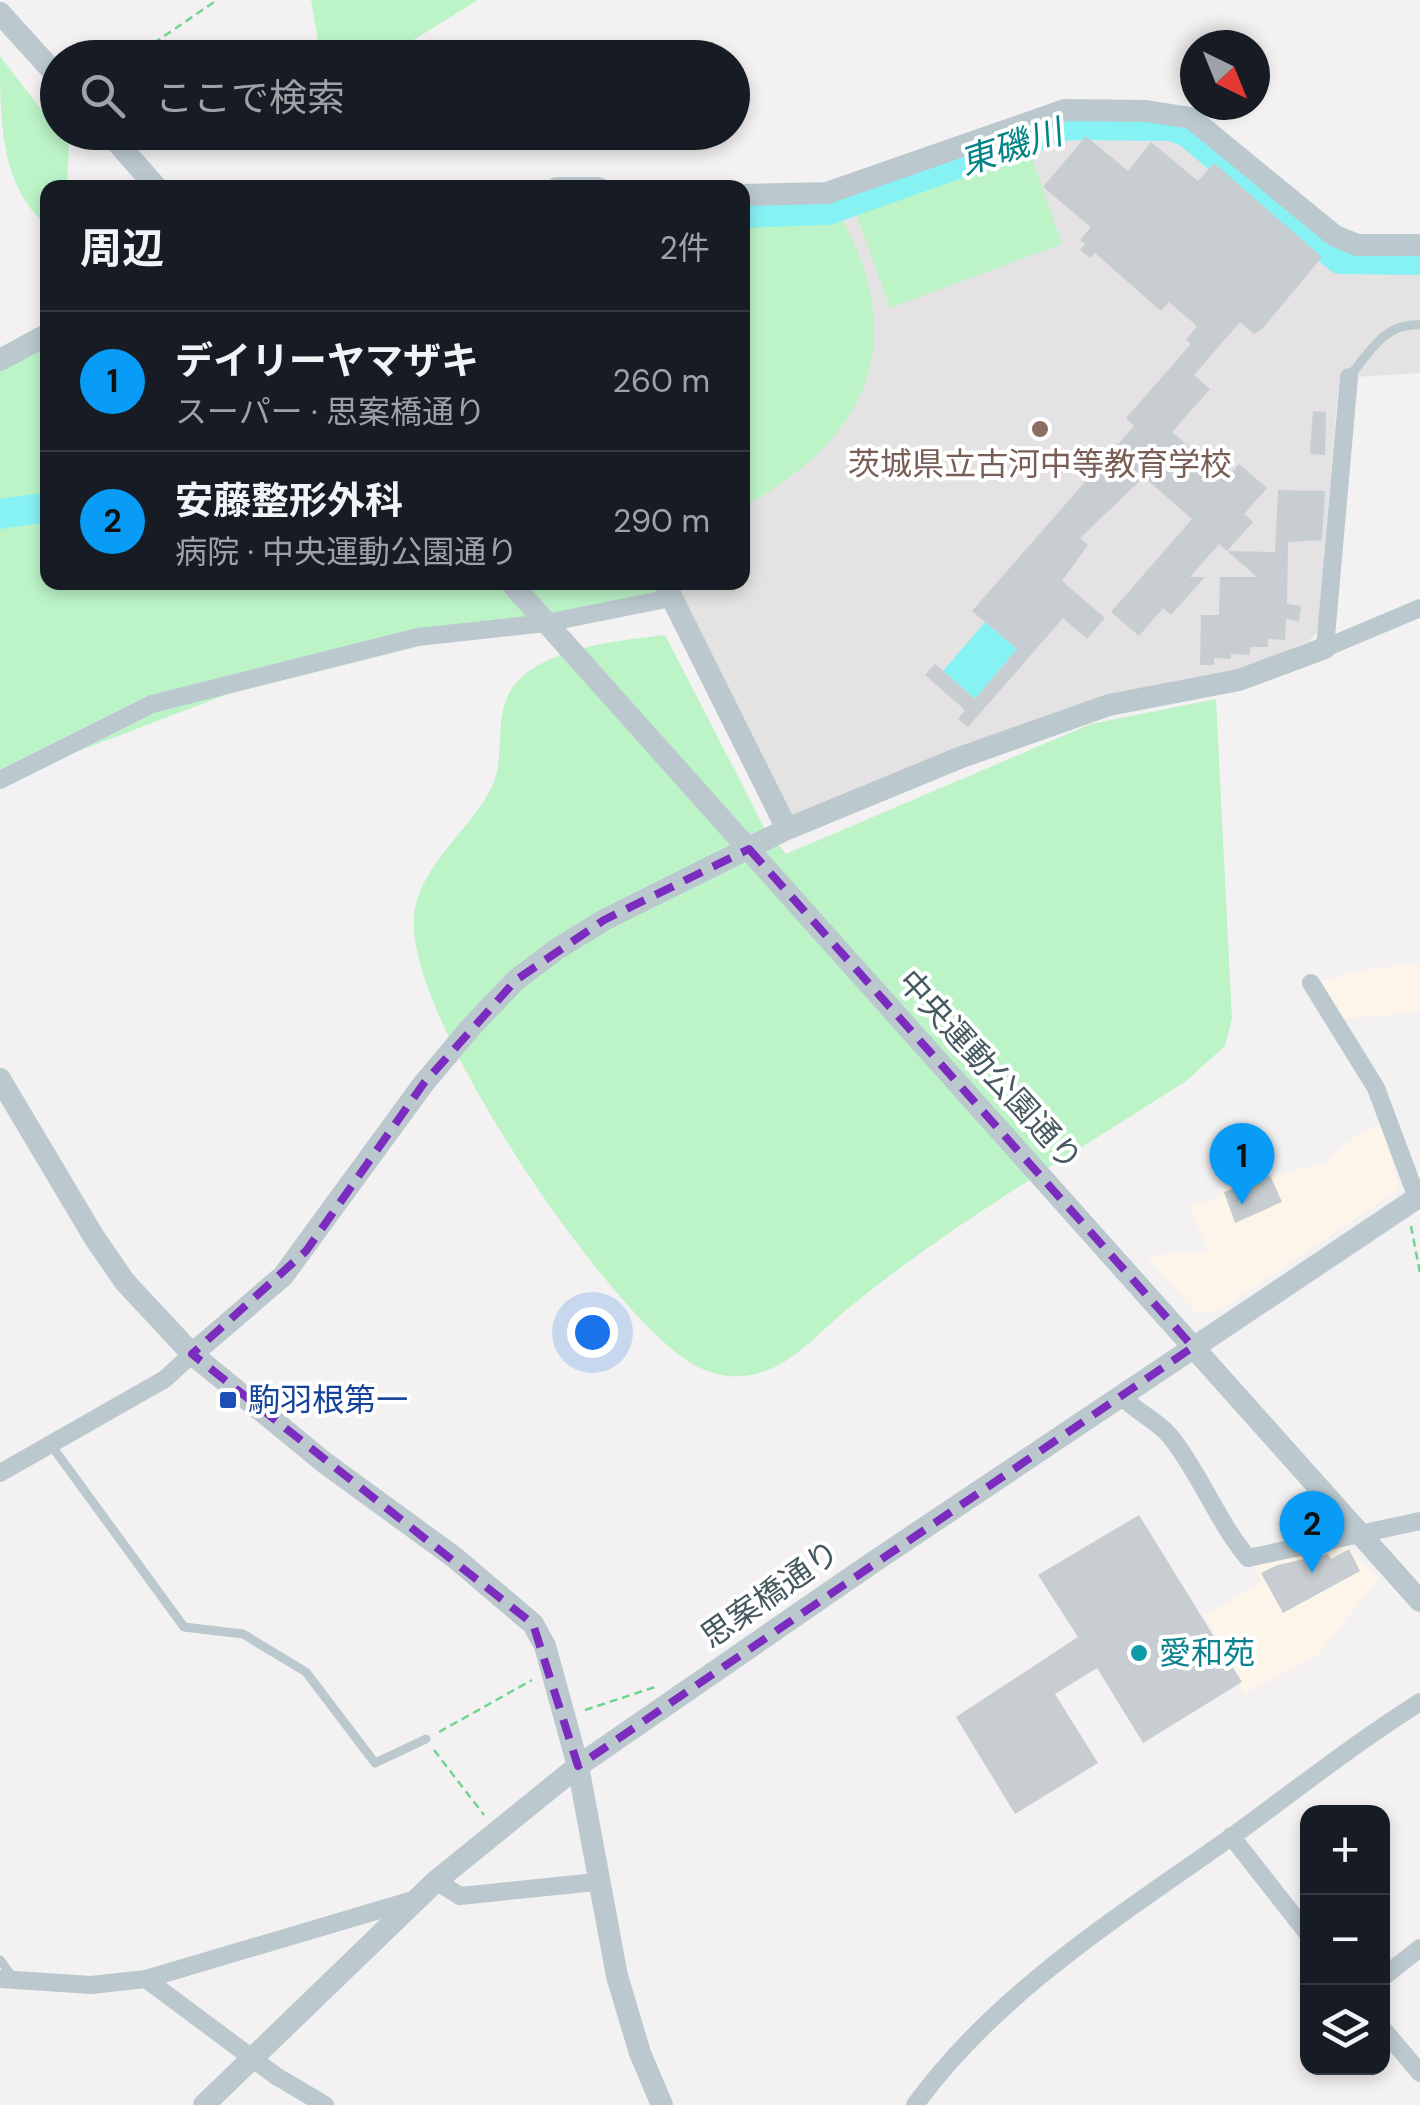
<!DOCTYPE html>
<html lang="ja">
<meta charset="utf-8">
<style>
body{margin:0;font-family:"DM Sans","Noto Sans JP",sans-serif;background:#242831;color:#f1f3f6}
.controls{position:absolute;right:30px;bottom:30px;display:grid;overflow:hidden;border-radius:20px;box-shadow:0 5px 15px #0003}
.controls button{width:90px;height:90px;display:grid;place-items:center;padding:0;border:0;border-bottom:2px solid #363941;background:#171b24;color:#f1f3f6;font:50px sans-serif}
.compass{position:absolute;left:1180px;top:30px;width:90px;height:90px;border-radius:50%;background:#171b24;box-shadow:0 5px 15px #0003;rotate:137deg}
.you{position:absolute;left:592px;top:1332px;width:35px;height:35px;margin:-25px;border:8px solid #fff;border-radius:50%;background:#1a73e8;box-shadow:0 0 0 15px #1a73e833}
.badge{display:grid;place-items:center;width:65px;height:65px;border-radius:50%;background:#089cf6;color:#111;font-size:32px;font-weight:700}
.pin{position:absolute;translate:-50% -82px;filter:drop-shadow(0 2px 5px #0008)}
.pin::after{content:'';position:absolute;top:52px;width:35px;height:30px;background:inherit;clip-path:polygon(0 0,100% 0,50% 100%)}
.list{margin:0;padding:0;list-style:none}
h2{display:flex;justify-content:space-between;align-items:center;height:130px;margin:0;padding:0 40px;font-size:42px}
h2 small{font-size:32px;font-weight:400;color:#9ea1a6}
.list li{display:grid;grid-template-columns:65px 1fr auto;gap:30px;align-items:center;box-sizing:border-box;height:140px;padding:0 40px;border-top:2px solid #363941}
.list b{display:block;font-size:38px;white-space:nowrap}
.list p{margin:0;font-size:32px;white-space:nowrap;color:#9ea1a6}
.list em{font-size:32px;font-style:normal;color:#9ea1a6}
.icon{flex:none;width:55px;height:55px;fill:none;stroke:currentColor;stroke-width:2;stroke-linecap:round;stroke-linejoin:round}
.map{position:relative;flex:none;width:1420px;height:2105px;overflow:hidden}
.search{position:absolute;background:#171b24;box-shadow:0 5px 15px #0003;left:40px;top:40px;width:710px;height:110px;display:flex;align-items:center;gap:25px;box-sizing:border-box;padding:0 35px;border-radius:55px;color:#9ea1a6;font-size:38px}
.panel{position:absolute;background:#171b24;box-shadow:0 5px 15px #0003;left:40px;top:180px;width:710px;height:410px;border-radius:20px}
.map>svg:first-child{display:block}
</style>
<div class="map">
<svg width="1420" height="2105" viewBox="0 0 1420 2105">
<rect width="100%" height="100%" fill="#f3f1f1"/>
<path fill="#fef5ea" d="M1420,963V1012L1340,1019L1318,982L1362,970Z
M1382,1124L1399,1189L1217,1312H1195L1147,1256L1208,1251L1189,1207L1220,1197L1218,1190L1324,1163L1359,1133Z
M1344,1543L1378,1579L1317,1656L1244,1694L1206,1615L1262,1581L1253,1566Z"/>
<path fill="#e4e2e3" d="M1068,128L1182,133L1338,264H1420V373L1339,378L1318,631L1309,641L1241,670L793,818L675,583L742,582L743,218L828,214Z"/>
<path fill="#bcf4c8" d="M311,0H478L386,57L321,58Z
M0,56L69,146L67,187L48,188L47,224C0,189 0,115 0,56Z
M1027,145L1062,244L890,308L854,207Z
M843,221C911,349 863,441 743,507V224Z
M47,332L48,582H664L671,598L322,658L0,781V351Z
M665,635L764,827L786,854L1091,724L1216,699L1232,1019L1225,1046L1186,1081C1072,1155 950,1224 845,1311C814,1337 785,1373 743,1376C726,1378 705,1372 691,1363C606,1311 405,1017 414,916C419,864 473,829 493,784C504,759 496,726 506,700C526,648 618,641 665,635Z"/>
<path fill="#86f2f4" d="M985,622L1017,649L975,699L943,671Z"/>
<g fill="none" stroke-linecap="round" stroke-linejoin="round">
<path stroke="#86f2f4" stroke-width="30" d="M742,213L827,210L1067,125L1171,126L1186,131L1340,259L1420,260
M0,514L48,507"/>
</g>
<path fill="#c7cdd1" d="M1086,136L1128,171L1151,142L1198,181L1214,163L1322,257L1263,328L1254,334L1240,322L1194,375L1210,389L1172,432L1226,479L1239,464L1267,488L1244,514L1253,522L1227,551L1275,552L1278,490L1325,491L1322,540L1288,542L1287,604L1301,606L1299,621L1286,619L1285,640L1268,639V647H1250V655L1231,654V659L1214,658V665H1200L1201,615H1219L1220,577H1257L1219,544L1190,577H1205L1171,615L1163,608L1139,636L1111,612L1192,519L1144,477L1080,538L1088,545L1062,581L1105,618L1087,639L1063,618L968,727L958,719L965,710L925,675L935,664L975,699L1017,649L972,611L1134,426L1126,418L1191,344L1186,340L1197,326L1169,302L1161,311L1095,253L1090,258L1080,250L1085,244L1080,240L1091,227L1043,187Z
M1313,411L1326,412L1325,455L1311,454L1310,450Z
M1270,1175L1282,1202L1235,1223L1224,1192Z
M1139,1515L1242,1682L1143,1743L1097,1668L1055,1694L1098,1763L1015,1814L956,1717L1078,1637L1038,1575Z
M1349,1549L1360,1571L1283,1613L1261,1573L1277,1565L1328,1554L1331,1559Z"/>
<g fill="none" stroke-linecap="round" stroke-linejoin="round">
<path stroke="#71d591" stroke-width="2.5" stroke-dasharray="8 5" stroke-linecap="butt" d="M132,58L217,0
M1411,1226L1420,1273
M585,1710L658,1686
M439,1732L532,1680
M434,1750L484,1815"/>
<path stroke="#bbc9cf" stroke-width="9" d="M1349,377C1369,353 1385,322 1420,325
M51,1445L184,1627L243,1634L306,1672L375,1763L426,1739
M0,1960L14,1979"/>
<path stroke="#bbc9cf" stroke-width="18" d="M1349,377L1325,648L1420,608
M0,780L152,704L418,637L546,623L671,598
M1311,983L1376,1088L1417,1198
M1121,1395C1135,1412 1156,1419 1170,1436C1200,1473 1217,1521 1248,1558L1420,1521
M0,1473L165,1379L192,1354
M1231,1836L1308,1934
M436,1881L460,1896L596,1882
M1382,1978L1420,1948
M0,1979L91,1985L146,1979L276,2076L325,2105
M146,1979L413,1900
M1382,2028L1420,2073
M915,2105C997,1992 1121,1915 1234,1835C1296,1790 1355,1743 1420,1702"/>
<path stroke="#bbc9cf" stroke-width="22" d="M0,13L58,77
M108,132L157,188
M557,188H598
M742,195L827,193L1065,110L1146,111L1191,118L1335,236L1357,245H1420
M0,360L48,334
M510,582L1420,1601
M664,582L787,829
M0,1079L94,1237L125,1282L192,1354L325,1463L454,1557L533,1624L545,1646L578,1766L617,1976L640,2053L662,2105
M192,1354L283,1276L424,1083L473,1025L516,980L557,949L604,920L787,829L959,758L1109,705L1239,680L1325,648
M204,2105L436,1881L578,1766L872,1563L1420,1196"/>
</g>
<path fill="none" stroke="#7b2cbf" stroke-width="8" stroke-dasharray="20 12" stroke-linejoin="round" d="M749,849L1193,1347L578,1766L533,1624L192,1354L306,1251L424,1083L516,980L604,920Z"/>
<circle fill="#8d6e63" stroke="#fff" stroke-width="4" cx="1040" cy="429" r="10"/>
<rect fill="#1a4fb4" stroke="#fff" stroke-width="4" x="218" y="1390" width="20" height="20" rx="5"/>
<circle fill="#0f9aa8" stroke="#fff" stroke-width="4" cx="1139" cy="1653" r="10"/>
<g text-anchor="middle" stroke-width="8" stroke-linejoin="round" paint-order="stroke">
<g font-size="32" fill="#785e54" stroke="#fff">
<text x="1040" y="475">茨城県立古河中等教育学校</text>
</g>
<g font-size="32" fill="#475960" stroke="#fff">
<text transform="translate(990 1070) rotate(48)" y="11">中央運動公園通り</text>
<text transform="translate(770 1594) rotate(-35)" y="11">思案橋通り</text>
</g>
<g font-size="32" fill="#164399" stroke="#fff" text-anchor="start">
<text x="248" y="1411">駒羽根第一</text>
</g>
<g font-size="32" fill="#0d838f" stroke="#fff" text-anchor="start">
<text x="1159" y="1664">愛和苑</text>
</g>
<g font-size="35" font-style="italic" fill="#058487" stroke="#fff">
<text transform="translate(1011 147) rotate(-18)" y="12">東磯川</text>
</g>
</g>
</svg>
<div class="controls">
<button>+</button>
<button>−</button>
<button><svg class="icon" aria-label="layers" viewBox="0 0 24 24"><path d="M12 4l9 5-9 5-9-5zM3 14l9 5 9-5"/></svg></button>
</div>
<svg class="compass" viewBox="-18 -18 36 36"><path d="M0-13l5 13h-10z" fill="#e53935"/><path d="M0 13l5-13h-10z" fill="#9ea1a6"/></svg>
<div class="you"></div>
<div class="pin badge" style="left:1242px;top:1205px">1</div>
<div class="pin badge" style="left:1312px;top:1573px">2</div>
<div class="search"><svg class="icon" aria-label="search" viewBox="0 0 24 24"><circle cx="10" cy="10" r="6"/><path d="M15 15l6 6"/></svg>ここで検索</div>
<section class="panel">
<h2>周辺<small>2件</small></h2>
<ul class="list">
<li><span class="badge">1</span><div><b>デイリーヤマザキ</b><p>スーパー · 思案橋通り</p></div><em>260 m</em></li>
<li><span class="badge">2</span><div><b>安藤整形外科</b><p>病院 · 中央運動公園通り</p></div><em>290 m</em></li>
</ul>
</section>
</div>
